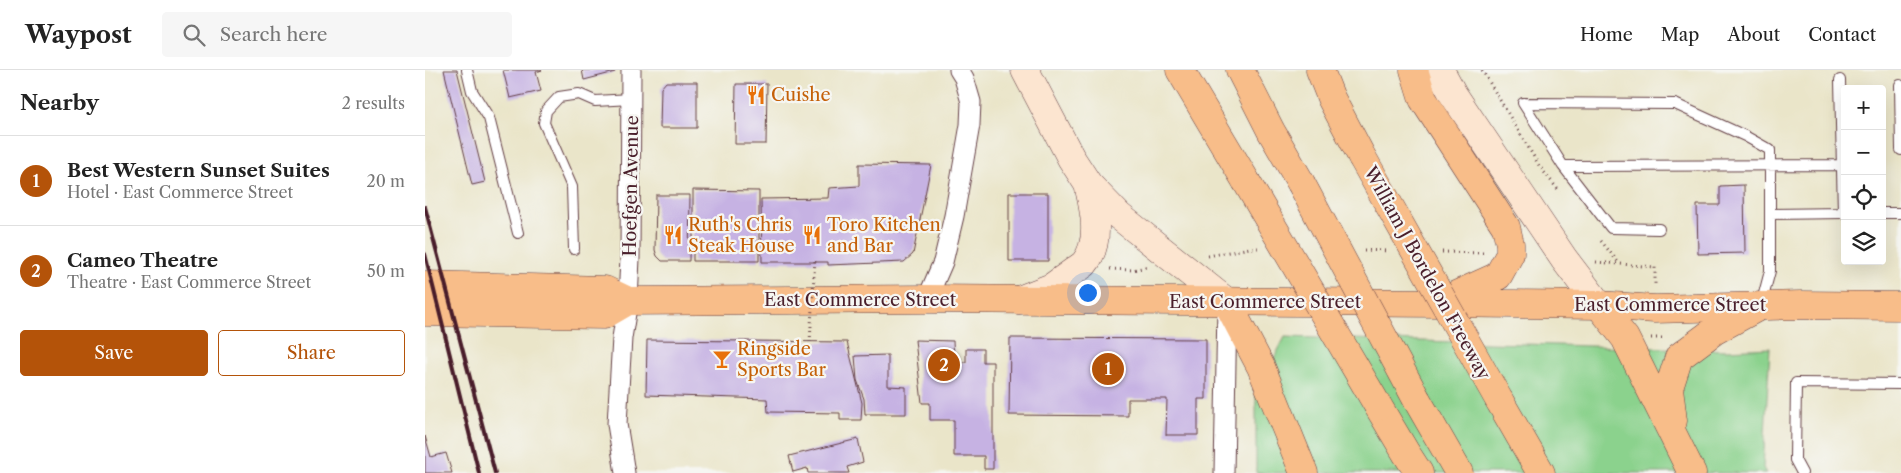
<!DOCTYPE html>
<meta charset="utf-8">
<style>
body{margin:0;font-family:"Libre Caslon Text",serif;background:#f6f6f6;color:#222}
.controls{position:absolute;right:15px;top:15px;display:grid;overflow:hidden;border-radius:5px;box-shadow:0 5px 20px #0002}
.controls button{width:45px;height:45px;display:grid;place-items:center;padding:0;border:0;border-bottom:1px solid #e0e0e0;background:#fff;color:#222;font:25px sans-serif}
.you{position:absolute;left:662px;top:222px;width:18px;height:18px;margin:-12px;border:4px solid #fff;border-radius:50%;background:#1a73e8;box-shadow:0 0 0 8px #1a73e833}
.badge{display:grid;place-items:center;width:32px;height:32px;border-radius:50%;background:#b45309;color:#fff;font-size:16px;font-weight:700}
.pin{position:absolute;translate:-50% -50%;border:2px solid #fff;box-shadow:0 1px 5px #0006}
.list{margin:0;padding:0;list-style:none}
h2{display:flex;justify-content:space-between;align-items:center;height:65px;margin:0;padding:0 20px;font-size:21px}
h2 small{font-size:16px;font-weight:400;color:#767676}
.list li{display:grid;grid-template-columns:32px 1fr auto;gap:15px;align-items:center;box-sizing:border-box;height:90px;padding:0 20px;border-top:1px solid #e0e0e0}
.list b{display:block;font-size:19px;white-space:nowrap}
.list p{margin:0;font-size:16px;white-space:nowrap;color:#767676}
.list em{font-size:16px;font-style:normal;color:#767676}
.actions{display:flex;gap:10px;padding:15px 20px}
.actions a{flex:1;padding:11px 0;border:1px solid #b45309;border-radius:5px;text-align:center;font-size:18px;color:#b45309}
.actions .main{background:#b45309;color:#fff}
.icon{flex:none;width:28px;height:28px;fill:none;stroke:currentColor;stroke-width:2;stroke-linecap:round;stroke-linejoin:round}
.map{position:relative;flex:none;width:1476px;height:403px;overflow:hidden}
header{display:flex;align-items:center;gap:30px;box-sizing:border-box;height:70px;padding:0 25px;background:#fff;border-bottom:1px solid #e0e0e0}
header strong{font-size:24px}
nav{display:flex;gap:28px;margin-inline-start:auto;font-size:18px}
.search{width:350px;height:45px;background:#f6f6f6;display:flex;align-items:center;gap:12px;box-sizing:border-box;padding:0 18px;border-radius:5px;color:#767676;font-size:19px}
main{display:flex}
aside{flex:1;background:#fff}
.map>svg:first-child{display:block}
</style>
<header>
<strong>Waypost</strong>
<div class="search"><svg class="icon" aria-label="search" viewBox="0 0 24 24"><circle cx="10" cy="10" r="6"/><path d="M15 15l6 6"/></svg>Search here</div>
<nav><a>Home</a><a>Map</a><a>About</a><a>Contact</a></nav>
</header>
<main>
<aside>
<h2>Nearby<small>2 results</small></h2>
<ul class="list">
<li><span class="badge">1</span><div><b>Best Western Sunset Suites</b><p>Hotel · East Commerce Street</p></div><em>20 m</em></li>
<li><span class="badge">2</span><div><b>Cameo Theatre</b><p>Theatre · East Commerce Street</p></div><em>50 m</em></li>
</ul>
<div class="actions"><a class="main">Save</a><a>Share</a></div>
</aside>
<div class="map">
<svg width="1476" height="403" viewBox="0 0 1476 403">
<rect width="100%" height="100%" fill="#f6f6f2"/>
<filter id="ink" filterUnits="userSpaceOnUse"><feTurbulence type="fractalNoise" baseFrequency=".02" numOctaves="2"/><feDisplacementMap in="SourceGraphic" scale="10" xChannelSelector="R" yChannelSelector="G"/><feConvolveMatrix kernelMatrix="1 2 1 2 8 2 1 2 1" color-interpolation-filters="sRGB"/></filter>
<filter id="wash" filterUnits="userSpaceOnUse"><feTurbulence type="fractalNoise" baseFrequency=".0096" numOctaves="4" result="noise"/><feDisplacementMap in="SourceGraphic" scale="20" xChannelSelector="R" yChannelSelector="G"/><feGaussianBlur stdDeviation="1.12" result="paint"/><feColorMatrix in="noise" values="0 0 0 0 0 0 0 0 0 0 0 0 0 0 0 0 0 1.4 0 .05"/><feComposite in="paint" operator="in"/></filter>
<g filter="url(#wash)">
<rect width="100%" height="100%" fill="#eae5c9"/>
<path fill="#8bd28d" stroke="#6a785c" d="M860,267L1302,280L1345,278L1338,398L1341,403H831V323Z"/>
<g id="blocks">
<path fill="#c6b2e3" d="M19,0H32L60,112L47,115Z
M78,0H117L111,2L116,21L85,28Z
M157,0H189L190,2L159,10Z
M241,12H272V58H235L236,18Z
M311,14H342L341,74H310Z
M434,94L506,95L488,184L479,192L403,195V192H337L336,129L403,128L404,118L434,116Z
M1319,115L1320,183L1273,184L1272,135H1295V116Z
M268,120L334,121V191H268Z
M584,123H623V191H584Z
M231,125H265L264,191H237L232,186L230,180Z
M585,268L781,269V329H773V365H741L742,329H703V346L584,345Z
M222,270L422,272L437,333L436,350H415V343L343,342L342,329L221,325Z
M490,270L528,271L529,292H541V279H558V292H568V399H559V386H529V350H505V333H497Z
M463,285V316L481,317V344H440L439,329L432,310L430,286Z
M0,366L6,387L21,383L27,403H0Z
M433,369L438,392L422,397L424,403H383L382,398L368,402L364,386Z"/>
</g>
</g>
<g filter="url(#ink)">
<use href="#blocks" fill-opacity="0" stroke="#623d43" stroke-width="1"/>
<g fill="none" stroke-linecap="round" stroke-linejoin="round">
<g stroke="#623d43" stroke-width="12">
<path id="lane" d="M42,0L47,21L64,48L93,163
M1415,10L1418,143
M1475,15L1476,80
M1098,33L1250,34L1320,66L1345,80V201L1336,235
M1098,33L1138,96L1186,158L1234,159
M1138,96L1417,95
M1457,143H1476
M1345,144L1420,143
M149,179L147,117L119,53L121,41L134,27L154,24L170,31L206,29
M1377,403L1370,390L1371,313L1476,314"/>
</g>
<g stroke="#623d43" stroke-width="21">
<path id="street" d="M502,229L518,192L529,146L545,55L546,32L539,8L534,0
M200,403L192,354L197,268L203,231L205,188L206,0
M799,403L802,236"/>
</g>
<g stroke="#623d43" stroke-width="29">
<path id="secondary" d="M600,0L646,88L663,114L694,146L802,232
M1015,0L1028,24L1139,189L1174,235
M594,230L627,217L659,194C677,172 669,139 663,114"/>
</g>
<g stroke="#623d43" stroke-width="29">
<path id="primary" d="M989,0L998,29L1081,157L1085,174V184L1073,206L1022,229
M0,215L180,220L203,231L502,229L1013,233L1174,235L1230,239L1376,235L1476,236
M0,242L179,245L203,231"/>
</g>
<g stroke="#623d43" stroke-width="29">
<path id="highway" d="M755,0L821,111
M815,0L846,61L876,113
M895,0L906,28L937,87
M802,232L836,297L879,403
M1174,235L1200,268L1267,403
M992,330L1034,403
M1074,330L1116,403
M953,336L981,383L994,403
M1248,351L1244,318L1254,287L1289,261L1335,236"/>
</g>
<path stroke="#623d43" stroke-width="3" stroke-dasharray="1 4" stroke-linecap="butt" d="M1057,0L1115,97L1135,122
M1176,171L1194,193
M939,180L963,181
M1017,182L1058,183
M783,186L825,178H833
M1171,192L1230,197V215
M685,199L708,200L721,197
M1226,268H1240"/>
<use href="#lane" stroke="#fff" stroke-width="10"/>
<use href="#street" stroke="#fff" stroke-width="19"/>
<use href="#secondary" stroke="#fce5d0" stroke-width="28"/>
<use href="#primary" stroke="#f8bd89" stroke-width="28"/>
<use href="#highway" stroke="#f8bd89" stroke-width="28"/>
<path stroke="#4a1f2b" stroke-width="4" d="M0,137L70,403
M0,184L54,403"/>
<g stroke="#623d43" stroke-width="29" stroke-linecap="butt">
<path id="highway-bridge" d="M937,87L1074,330
M821,111L953,336
M876,113L992,330"/>
</g>
<path stroke="#623d43" stroke-width="3" stroke-dasharray="1 4" stroke-linecap="butt" d="M385,272L390,189"/>
<use href="#highway-bridge" stroke="#f8bd89" stroke-width="28"/>
</g>
</g>
<defs>
<g id="restaurant-bare" transform="scale(1.5)"><path d="M-5-6h1v4h1v-4h1v4h1v-4h1v5L-1.5 .5V6h-2V.5L-5-1ZM5-6V6H3V1.5H1.5Q1.5-4 5-6Z" fill="#e8710a" stroke="#f6f6f2" stroke-width="2.5" paint-order="stroke"/></g>
<g id="bar-bare" transform="scale(1.5)"><path d="M-6-5H6L.8 .8V4.5H3.5V6h-7V4.5H-.8V.8Z" fill="#e8710a" stroke="#f6f6f2" stroke-width="2.5" paint-order="stroke"/></g>
</defs>
<g fill-rule="evenodd">
<use href="#restaurant-bare" x="331" y="25"/>
<use href="#restaurant-bare" x="248" y="165"/>
<use href="#restaurant-bare" x="387" y="165"/>
<use href="#bar-bare" x="297" y="289"/>
</g>
<g text-anchor="middle" stroke-width="4.5" stroke-linejoin="round" paint-order="stroke">
<g font-size="18" fill="#c56008" stroke="#f6f6f2" text-anchor="start">
<text x="346" y="31">Cuishe</text>
<text x="263" y="161">Ruth's Chris<tspan x="263" dy="21">Steak House</tspan></text>
<text x="402" y="161">Toro Kitchen<tspan x="402" dy="21">and Bar</tspan></text>
<text x="312" y="285">Ringside<tspan x="312" dy="21">Sports Bar</tspan></text>
</g>
<g font-size="18" fill="#4a1f2b" stroke="#f6f6f2">
<text transform="translate(206 116) rotate(-89)" y="6">Hoefgen Avenue</text>
<text transform="translate(1002 203) rotate(61)" y="6">William J Bordelon Freeway</text>
<text x="435" y="236">East Commerce Street</text>
<text x="840" y="238">East Commerce Street</text>
<text x="1245" y="241">East Commerce Street</text>
</g>
</g>
</svg>
<div class="controls">
<button>+</button>
<button>−</button>
<button><svg class="icon" aria-label="locate" viewBox="0 0 24 24"><circle cx="12" cy="12" r="6"/><path d="M12 2v4M12 18v4M2 12h4M18 12h4"/></svg></button>
<button><svg class="icon" aria-label="layers" viewBox="0 0 24 24"><path d="M12 4l9 5-9 5-9-5zM3 14l9 5 9-5"/></svg></button>
</div>
<div class="you"></div>
<div class="pin badge" style="left:683px;top:299px">1</div>
<div class="pin badge" style="left:519px;top:295px">2</div>
</div>
</main>
